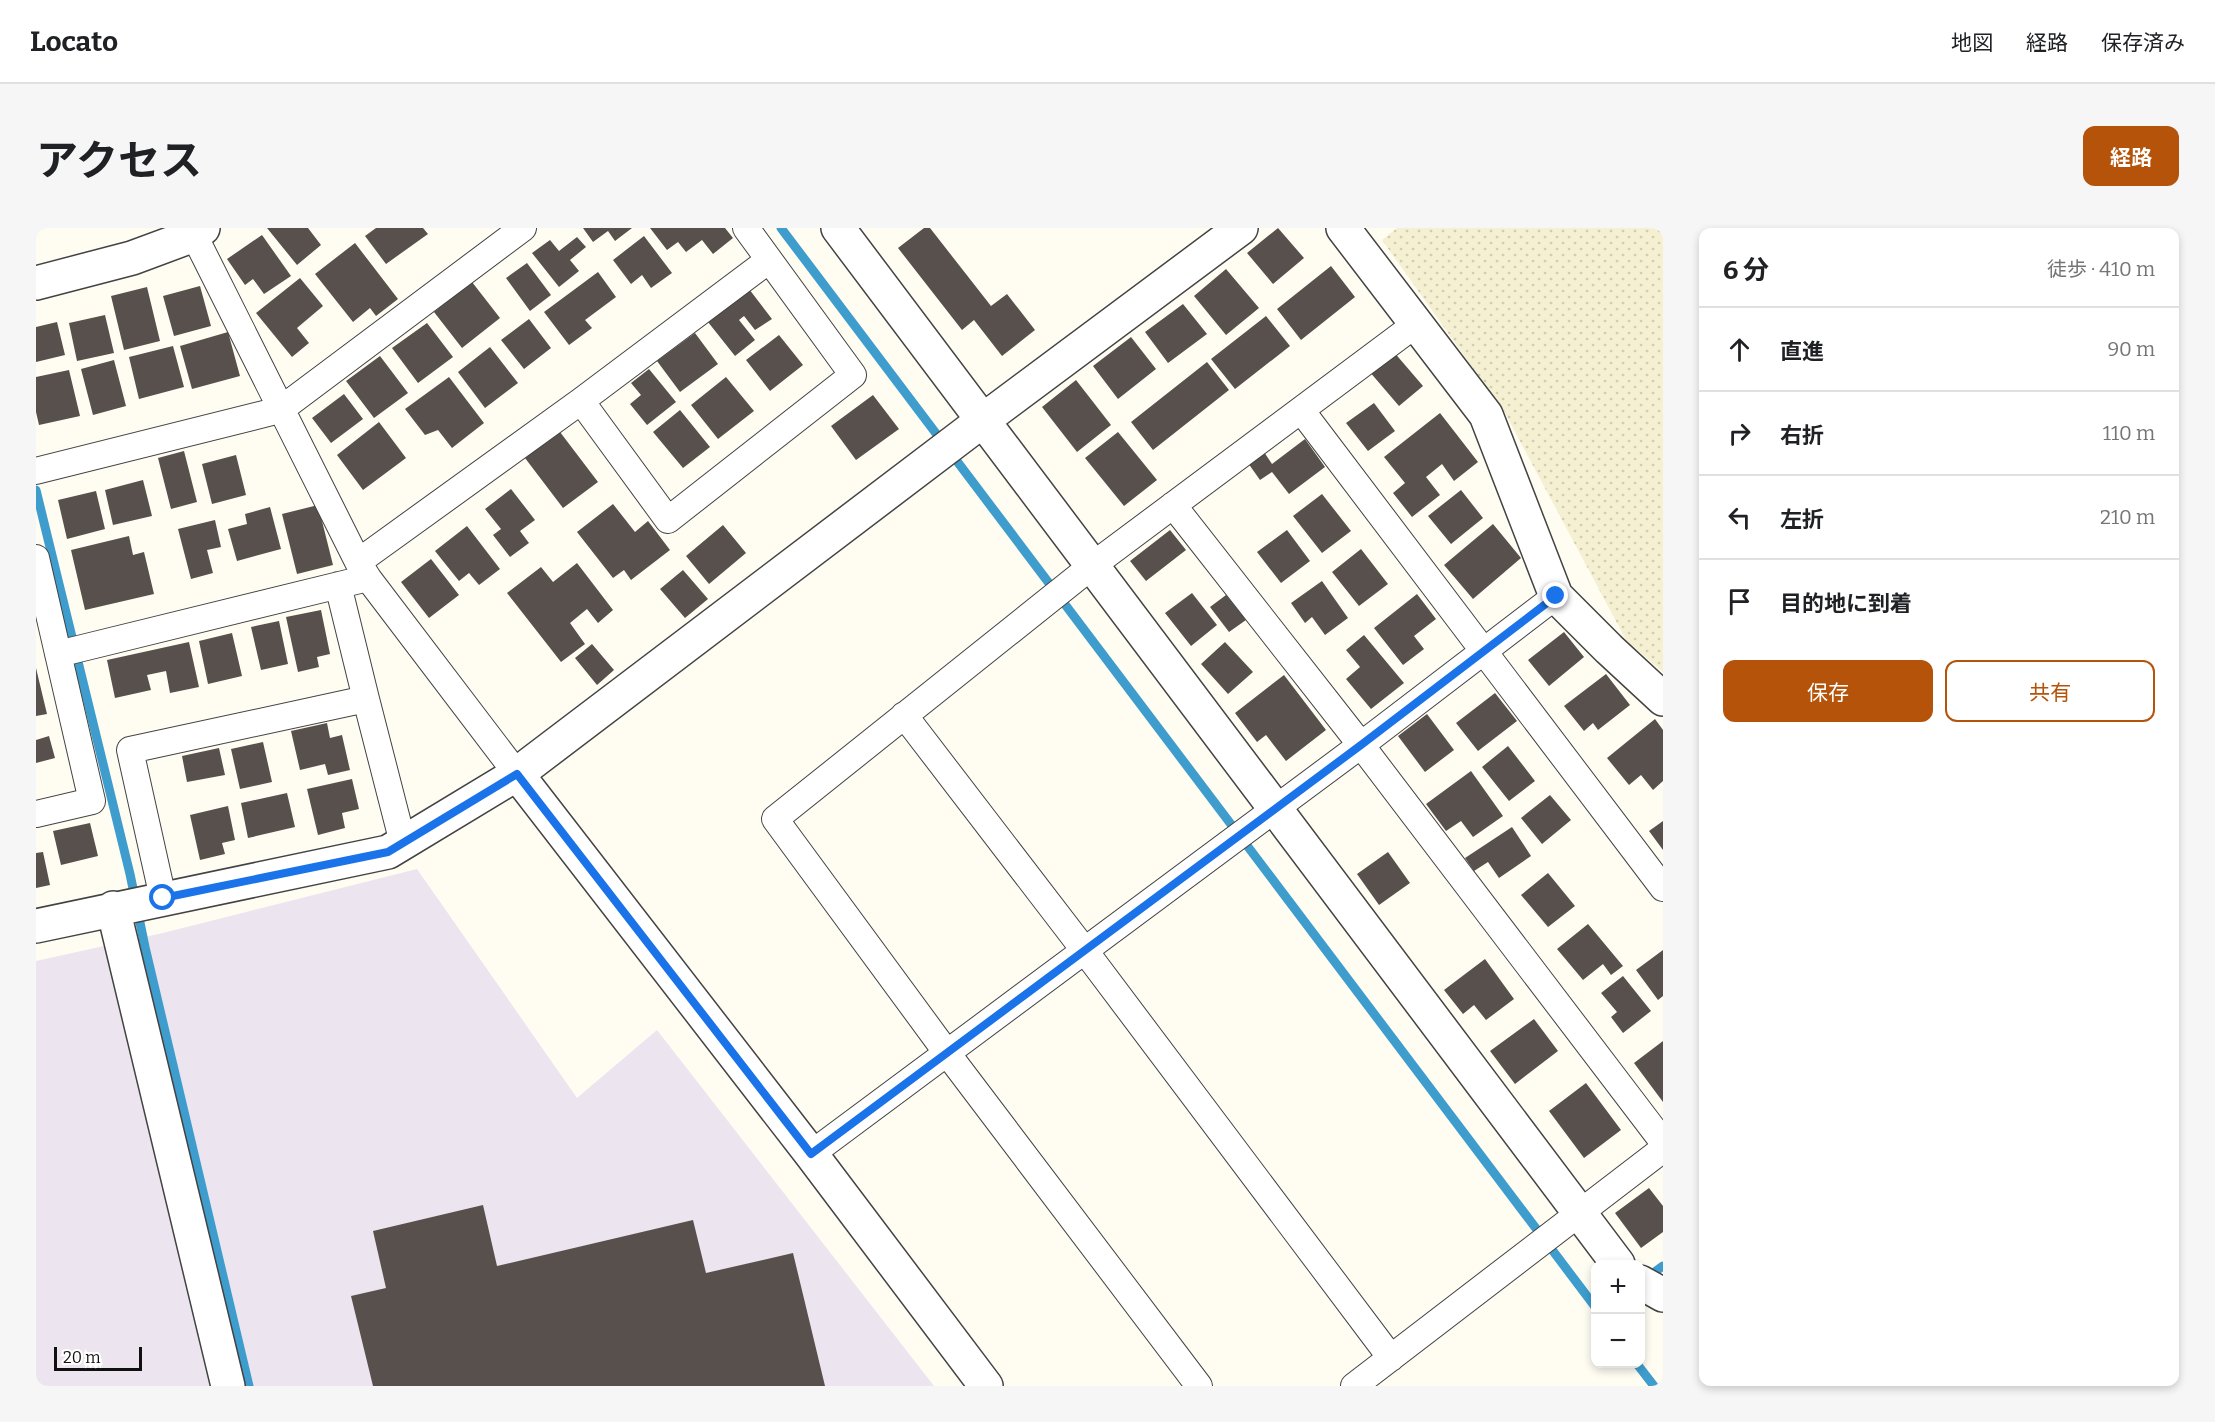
<!DOCTYPE html>
<html lang="ja">
<meta charset="utf-8">
<style>
body{margin:0;font-family:Bitter,"Noto Sans JP",serif;background:#f6f6f6;color:#202124}
.controls{position:absolute;right:18px;bottom:18px;display:grid;overflow:hidden;border-radius:12px;box-shadow:0 3px 9px #0003}
.controls button{width:54px;height:54px;display:grid;place-items:center;padding:0;border:0;border-bottom:2px solid #e0e0e0;background:#fff;color:#202124;font:30px sans-serif}
.scale{position:absolute;left:18px;bottom:15px;width:88px;box-sizing:border-box;padding-left:6px;border:3px solid #101010;border-top:0;font-size:16px;line-height:21px;white-space:nowrap;color:#101010;-webkit-text-stroke:4px #fff;paint-order:stroke}
.stop{position:absolute;width:18px;height:18px;margin:-14px;border:4px solid #1a73e8;border-radius:50%;background:#fff}
.stop.end{background:#1a73e8;border-color:#fff;box-shadow:0 2px 6px #0008}
.list{margin:0;padding:0;list-style:none}
h2{display:flex;justify-content:space-between;align-items:center;height:78px;margin:0;padding:0 24px;font-size:26px}
h2 small{font-size:20px;font-weight:400;color:#757577}
.list li{display:grid;grid-template-columns:39px 1fr auto;gap:18px;align-items:center;box-sizing:border-box;height:84px;padding:0 24px;border-top:2px solid #e0e0e0}
.list b{display:block;font-size:22px;white-space:nowrap}
.list em{font-size:20px;font-style:normal;color:#757577}
.actions{display:flex;gap:12px;padding:18px 24px}
.actions a{flex:1;padding:14px 0;border:2px solid #b45309;border-radius:12px;text-align:center;font-size:21px;color:#b45309}
.actions .main{background:#b45309;color:#fff}
.icon{flex:none;width:33px;height:33px;fill:none;stroke:currentColor;stroke-width:2;stroke-linecap:round;stroke-linejoin:round}
.map{position:relative;flex:none;width:1627px;height:1158px;overflow:hidden;border-radius:12px}
header{display:flex;align-items:center;gap:36px;box-sizing:border-box;height:84px;padding:0 30px;background:#fff;border-bottom:2px solid #e0e0e0}
header strong{font-size:28px}
nav{display:flex;gap:33px;margin-inline-start:auto;font-size:21px}
.intro{display:flex;align-items:center;justify-content:space-between;box-sizing:border-box;height:144px;padding:0 36px}
h1{margin:0;font-size:42px}
.button{padding:15px 27px;border-radius:12px;background:#b45309;color:#fff;font-size:21px;font-weight:700}
main{display:flex;gap:36px;padding:0 36px}
aside{flex:1;background:#fff;border-radius:12px;box-shadow:0 3px 9px #0003}
.map>svg:first-child{display:block}
</style>
<header>
<strong>Locato</strong>
<nav><a>地図</a><a>経路</a><a>保存済み</a></nav>
</header>
<div class="intro"><h1>アクセス</h1><a class="button">経路</a></div>
<main>
<div class="map">
<svg width="1627" height="1158" viewBox="0 0 1627 1158">
<defs>
<pattern id="farmland-dots" width="8" height="8" patternUnits="userSpaceOnUse" patternTransform="scale(1.5)"><rect width="8" height="8" fill="#f5f0d2"/><path d="M2 2h.1M6 6h.1" fill="none" stroke="#d1cdb3" stroke-width="1.8" stroke-linecap="round"/></pattern>
</defs>
<rect width="100%" height="100%" fill="#fffcf2"/>
<path fill="#ece4ee" d="M381,641L541,870L621,802L898,1158H0V733L127,705Z"/>
<path fill="url(#farmland-dots)" d="M1361,0H1627V444L1590,412L1469,185L1346,12Z"/>
<g fill="none" stroke-linecap="round" stroke-linejoin="round">
<path stroke="#3e9dcd" stroke-width="9" d="M745,0L1560,1080
M0,262L94,646L109,719L213,1158
M1609,1051L1627,1038
M1601,1136L1618,1158"/>
</g>
<path fill="#58504c" d="M231,0H272L285,17L261,37Z
M340,0H387L392,6L350,36L329,8Z
M547,0H596L579,13L572,3L557,14Z
M614,0H689L697,10L677,26L666,12L650,24L642,14L631,22Z
M888,0H894L955,78L971,66L999,102L966,128L938,92L926,102L862,20Z
M1242,0L1268,30L1237,56L1211,25Z
M226,7L255,48L228,66L217,51L209,57L191,31Z
M608,8L636,45L615,60L606,47L595,56L577,32Z
M541,9L550,19L534,32L543,43L523,59L496,25L514,12L523,23Z
M319,15L362,71L340,88L334,80L317,94L279,46Z
M491,35L515,67L494,83L470,50Z
M1295,38L1319,69L1265,112L1241,81Z
M1190,41L1223,80L1190,107L1158,68Z
M562,44L580,69L549,92L556,100L533,117L508,84Z
M264,50L287,78L261,100L273,115L256,129L220,85Z
M436,54L464,90L426,120L398,84Z
M164,58L175,98L138,108L127,68Z
M111,59L124,113L88,122L75,68Z
M713,61L736,91L719,102L708,88L703,92L719,112L699,128L672,94Z
M1147,76L1171,106L1132,135L1109,104Z
M69,87L78,125L41,133L33,95Z
M1230,88L1254,118L1199,161L1175,131Z
M493,91L515,120L488,141L465,112Z
M21,94L29,127L0,134V99Z
M391,95L417,129L382,155L356,120Z
M192,104L204,148L156,161L144,118Z
M659,105L682,136L644,164L621,133Z
M743,107L767,137L734,163L710,132Z
M1095,109L1120,141L1082,171L1057,138Z
M137,118L148,159L103,171L93,129Z
M454,119L482,155L449,180L422,144Z
M1357,123L1387,158L1363,178L1333,143Z
M344,128L372,165L338,190L310,153Z
M78,132L90,178L57,187L45,141Z
M1171,134L1193,162L1117,222L1095,194Z
M613,141L640,174L611,197L594,176L605,167L595,155Z
M33,142L44,188L3,197L0,184V149Z
M413,149L448,195L416,220L402,202L389,207L369,181Z
M690,149L718,183L682,211L655,177Z
M1040,152L1075,197L1041,224L1006,179Z
M308,166L327,191L295,215L276,190Z
M837,167L863,201L820,232L795,198Z
M1338,175L1359,203L1332,223L1310,195Z
M644,182L674,219L647,240L617,204Z
M1404,185L1442,234L1418,253L1406,236L1390,249L1404,267L1376,289L1357,265L1369,255L1348,229Z
M343,194L370,230L327,262L301,227Z
M524,204L562,254L527,280L489,230Z
M1082,204L1121,252L1088,278L1049,230Z
M1269,211L1289,239L1253,266L1236,244L1224,252L1212,235L1228,224L1236,236Z
M148,223L161,274L135,281L122,230Z
M200,227L210,267L176,276L166,236Z
M107,252L116,288L77,297L69,262Z
M475,261L499,292L484,303L493,315L474,329L457,307L465,301L449,281Z
M1425,262L1447,290L1415,316L1392,288Z
M60,263L69,301L31,311L22,272Z
M1286,266L1315,303L1286,325L1257,288Z
M577,276L599,304L612,293L634,322L595,352L588,342L577,350L541,304Z
M282,277L297,337L261,346L246,286Z
M234,279L245,321L201,333L192,301L211,296L209,286Z
M179,292L185,319L171,322L177,345L155,351L142,301Z
M1457,296L1485,330L1437,371L1408,337Z
M687,297L710,325L673,356L650,328Z
M431,298L464,341L443,357L433,345L423,353L399,323Z
M1134,302L1150,322L1110,353L1094,333Z
M1251,302L1274,333L1245,355L1221,324Z
M93,308L97,327L108,324L118,366L49,382L35,322Z
M1325,321L1352,356L1323,378L1296,344Z
M395,331L423,367L393,390L365,354Z
M541,335L577,382L562,395L551,381L534,395L549,416L525,434L471,365L505,339L517,354Z
M647,342L672,371L649,390L624,361Z
M1286,353L1312,390L1289,407L1276,389L1269,395L1255,375Z
M1156,365L1181,397L1155,418L1129,385Z
M1381,366L1400,391L1378,408L1388,421L1367,437L1338,400Z
M1190,367L1210,392L1193,404L1174,379Z
M285,382L294,426L281,429L283,439L262,444L250,389Z
M243,393L252,436L225,442L215,399Z
M1528,404L1548,429L1513,458L1492,432Z
M196,405L206,448L172,456L163,413Z
M1328,407L1368,455L1335,481L1310,451L1324,439L1310,422Z
M153,414L163,459L134,465L130,443L111,447L115,462L79,470L71,432Z
M1189,414L1217,444L1192,466L1165,436Z
M556,416L578,442L561,457L539,430Z
M0,440L11,486L0,488Z
M1570,446L1594,477L1562,502L1557,495L1548,503L1528,478Z
M1248,447L1290,502L1250,533L1230,507L1221,514L1199,485Z
M1459,465L1481,493L1442,523L1420,495Z
M1391,486L1418,522L1389,544L1362,508Z
M1619,491L1627,502V553L1617,562L1605,547L1593,557L1571,530Z
M291,495L294,510L306,507L314,542L292,547L289,536L264,542L255,503Z
M13,508L19,530L0,535V512Z
M227,514L236,554L204,561L195,521Z
M1472,518L1499,553L1473,573L1446,539Z
M183,520L189,547L151,554L146,528Z
M1435,543L1467,588L1437,609L1425,593L1410,603L1390,576Z
M316,551L323,581L306,585L309,600L282,607L271,561Z
M251,565L259,599L212,610L205,575Z
M1514,567L1535,592L1506,616L1485,590Z
M192,578L199,612L186,615L189,626L164,632L154,587Z
M1627,593V622L1613,603Z
M54,595L62,628L25,637L17,603Z
M1476,599L1495,628L1463,650L1452,634L1438,643L1429,630Z
M7,624L14,657L0,660V625Z
M1352,624L1374,655L1343,677L1321,646Z
M1512,645L1539,678L1512,699L1485,667Z
M1552,696L1587,738L1575,747L1567,736L1547,752L1521,721Z
M1627,722V768L1622,772L1600,742Z
M1449,731L1478,771L1450,792L1438,777L1427,786L1408,762Z
M1587,748L1615,783L1587,805L1575,789L1581,784L1565,765Z
M1498,791L1522,823L1479,856L1454,823Z
M1627,813V874L1598,835Z
M1550,855L1585,902L1548,930L1513,883Z
M1613,960L1627,978V1004L1605,1020L1579,985Z
M447,977L461,1038L657,992L670,1045L757,1025L789,1158H337L315,1068L350,1060L337,1003Z"/>
<g fill="none" stroke-linecap="round" stroke-linejoin="round">
<g stroke="#434343" stroke-width="28">
<path id="minor" d="M158,7L322,334L332,350L481,546
M545,173L632,292L817,147L710,0
M1265,182L1627,660
M0,243L244,182L487,0
M1137,277L1325,517L1627,914
M0,330L56,573L0,586
M322,334L545,173L733,32
M302,357L330,471
M22,426L332,350
M868,487L1049,723L1355,1130
M127,670L94,522L330,471L367,615
M775,926L1325,517L1520,368
M1163,1158L911,825L739,591L1057,337L1380,96
M1318,1158L1627,921"/>
</g>
<g stroke="#434343" stroke-width="36">
<path id="tertiary" d="M802,0L1582,1036
M1307,0L1450,187L1520,368L1573,421L1627,471
M0,55L96,30L158,7L167,0
M481,546L775,926L950,1158
M77,680L192,1158
M0,698L352,624L481,546L946,193L1205,0
M1604,1054L1627,1067"/>
</g>
<use href="#minor" stroke="#fff" stroke-width="26"/>
<use href="#tertiary" stroke="#fff" stroke-width="33"/>
</g>
<g fill="none" stroke-linecap="round" stroke-linejoin="round">
<path stroke="#1a73e8" stroke-width="8" d="M127,670L352,624L481,546L775,926L1325,517L1520,368"/>
</g>
</svg>
<div class="controls">
<button>+</button>
<button>−</button>
</div>
<div class="scale">20 m</div>
<div class="stop" style="left:127px;top:670px"></div>
<div class="stop end" style="left:1520px;top:368px"></div>
</div>
<aside>
<h2>6 分<small>徒歩 · 410 m</small></h2>
<ul class="list">
<li><svg class="icon" aria-label="ahead" viewBox="0 0 24 24"><path d="M12 20V5M6 11l6-6 6 6"/></svg><div><b>直進</b></div><em>90 m</em></li>
<li><svg class="icon" aria-label="right" viewBox="0 0 24 24"><path d="M7 20v-9h11M14 6l5 5-5 5"/></svg><div><b>右折</b></div><em>110 m</em></li>
<li><svg class="icon" aria-label="left" viewBox="0 0 24 24"><path d="M17 20v-9H6M10 6l-5 5 5 5"/></svg><div><b>左折</b></div><em>210 m</em></li>
<li><svg class="icon" aria-label="arrive" viewBox="0 0 24 24"><path d="M6 21V4h12l-3 4 3 4H6"/></svg><div><b>目的地に到着</b></div></li>
</ul>
<div class="actions"><a class="main">保存</a><a>共有</a></div>
</aside>
</main>
